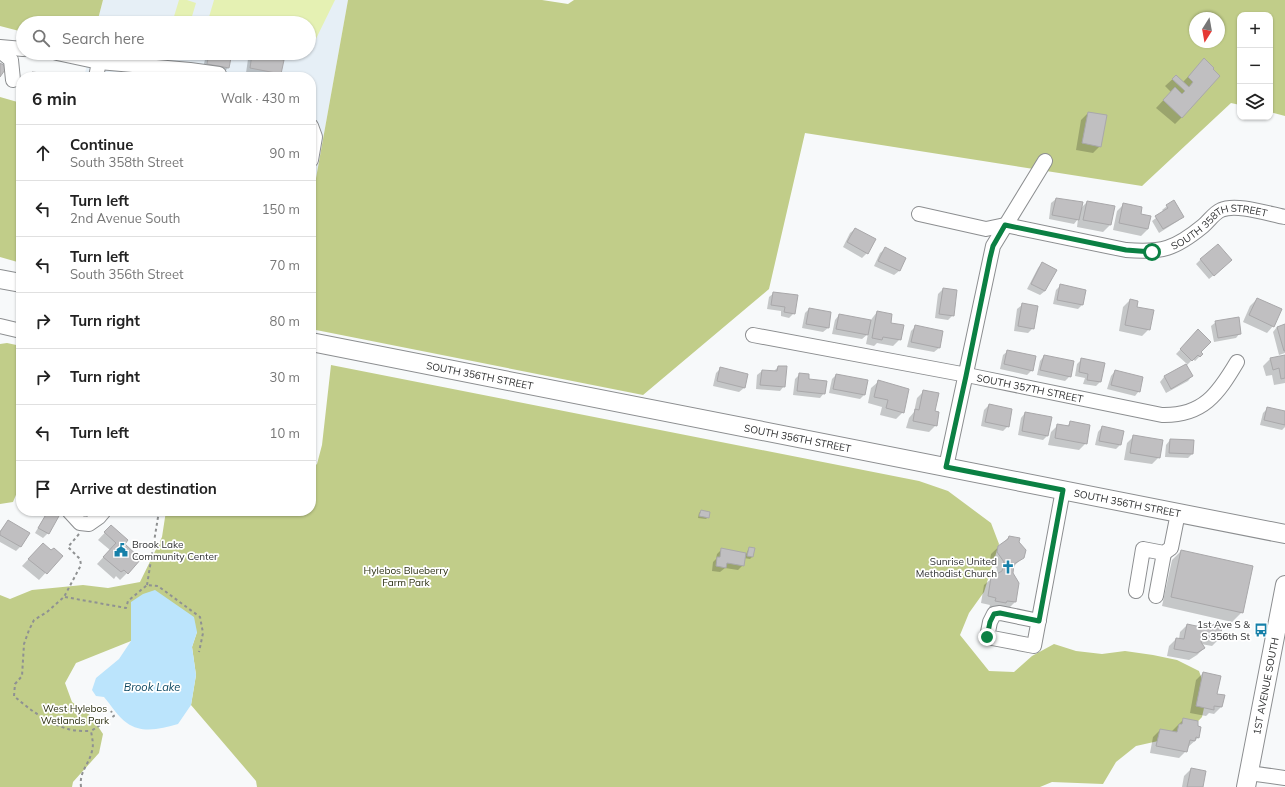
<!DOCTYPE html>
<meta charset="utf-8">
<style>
body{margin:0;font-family:Mulish,sans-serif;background:#f6f6f6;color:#222}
.controls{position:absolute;right:12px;top:12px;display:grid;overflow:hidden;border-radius:8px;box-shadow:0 1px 3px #0004}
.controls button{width:36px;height:36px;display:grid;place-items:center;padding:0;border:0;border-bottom:1px solid #e0e0e0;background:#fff;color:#222;font:20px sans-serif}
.compass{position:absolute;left:1189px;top:12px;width:36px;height:36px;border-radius:50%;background:#fff;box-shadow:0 1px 3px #0004;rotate:191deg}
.stop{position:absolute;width:12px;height:12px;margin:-9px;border:3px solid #0b8043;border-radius:50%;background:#fff}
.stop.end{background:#0b8043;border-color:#fff;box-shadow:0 1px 4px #0008}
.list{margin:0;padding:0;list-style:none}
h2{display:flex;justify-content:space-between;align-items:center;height:52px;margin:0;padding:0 16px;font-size:17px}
h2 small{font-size:13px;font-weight:400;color:#767676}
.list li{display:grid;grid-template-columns:26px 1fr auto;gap:12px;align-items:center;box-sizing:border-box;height:56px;padding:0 16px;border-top:1px solid #e0e0e0}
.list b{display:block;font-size:15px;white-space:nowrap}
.list p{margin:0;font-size:13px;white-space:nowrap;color:#767676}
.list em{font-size:13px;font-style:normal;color:#767676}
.icon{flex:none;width:22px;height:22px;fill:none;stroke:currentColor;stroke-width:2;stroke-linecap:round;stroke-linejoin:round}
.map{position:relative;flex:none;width:1285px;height:787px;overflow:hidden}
.search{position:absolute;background:#fff;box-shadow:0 1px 3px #0004;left:16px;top:16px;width:300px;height:44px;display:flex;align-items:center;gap:10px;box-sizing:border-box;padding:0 14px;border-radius:22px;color:#767676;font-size:15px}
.panel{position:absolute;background:#fff;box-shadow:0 1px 3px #0004;left:16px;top:72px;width:300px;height:444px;border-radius:16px}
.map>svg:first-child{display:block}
</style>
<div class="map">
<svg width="1285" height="787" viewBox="0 0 1285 787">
<rect width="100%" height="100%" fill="#f7f9fa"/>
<path fill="#e6eff6" d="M103,0H348L311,206V77H84L90,53H309V23H97Z"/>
<path fill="#e5f1b3" d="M179,0H187L196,3L190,23H172Z
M214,0H335L310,51L309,23H219L210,20L209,17Z"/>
<path fill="#c1cd89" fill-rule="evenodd" d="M0,0H103L97,23H23V32L0,26Z
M348,0H542L568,4L574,0H1285V116L1270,112V15H1240V105L1231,103L1142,186L805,133L769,289L643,395L311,329V206ZM1195,18H1219V42H1195Z
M0,97L21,103V263L0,257Z
M7,343L21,346V483L13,502L0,504V344Z
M331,365L919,481L948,491L991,523L999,544L984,592L969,613L960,635L989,671L1014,672L1032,656L1054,644L1076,651L1102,654L1125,651L1153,655L1177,660L1199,671L1207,694L1202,717L1185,735L1136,746L1116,762L1103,784L1052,782L1040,787H257L256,781L191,705L196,675L192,647L197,632L131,602V641L76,663L65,683L72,702L91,716L103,734L99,753L73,782L72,787H0V595L10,599L32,590L83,585L108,588L140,582L162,537L166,511H311V469L317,464L322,445Z"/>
<path fill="#bbe4fc" d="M155,590L194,617L197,632L192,647L196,675L191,705L178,724C161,729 142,734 127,723C118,717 111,705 104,697L96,696L92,690L96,678L119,659L131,641V602L143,594Z"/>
<path fill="#0003" d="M208,53H225L228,68L224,72L203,68L206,55Z
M253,55L280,74L277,77H270L246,73L248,59Z
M1204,60L1182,117L1175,124L1156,108L1171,92L1165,86L1176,76L1183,82Z
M1088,113L1100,146L1093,153L1076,150L1081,120Z
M1056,199L1080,209L1087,202L1110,225L1103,232L1077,227L1078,219L1074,224L1049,219L1051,203Z
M1124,204L1140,214L1148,229L1141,236L1113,230L1117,211Z
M1167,206L1183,216L1178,221L1159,233L1152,221L1164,212L1162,210Z
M855,229L867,253L862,258L843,247L850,233Z
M885,249L905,258L899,271L894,275L874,266L880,253Z
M1201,259L1226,265L1209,279L1196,264Z
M1042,263L1045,291L1040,295L1027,289L1038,268Z
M1060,286L1085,290L1082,305L1078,309L1053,304L1056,290Z
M943,289L953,315L948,320L935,318L938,294Z
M774,293L794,313L789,318L781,316V311L767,309L769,297Z
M1257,299L1273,326L1267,333L1243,322L1250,306Z
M1130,300L1136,307L1149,329L1142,336L1119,331L1123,307Z
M1022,305L1033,328L1028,333L1014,331L1017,309Z
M809,309L828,328L823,332L802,328L805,313Z
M877,312L889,323L900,339L893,346L877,343L874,346L866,344L868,334L862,339L832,334L835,320L839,315L870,321Z
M1216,322L1240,333L1236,338L1214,342L1211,326Z
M1285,325V353L1279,355L1273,332L1277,327Z
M915,327L939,348L934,352L907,347L911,331Z
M1198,331L1199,352L1202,354L1195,361L1193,359L1186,366L1192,376L1188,381L1166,393L1160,382L1164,377L1187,364L1176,354Z
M1008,351L1032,370L1027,375L1000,369L1003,355Z
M1044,356L1070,376L1065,381L1037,375L1040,361Z
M1285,356V383L1274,385L1272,375L1266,376L1263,366L1270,359Z
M1082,359L1104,363L1100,382L1096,386L1083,384L1085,378L1075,376L1077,364Z
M778,367L784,386L780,391L756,389L757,375L762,371L773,372Z
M721,368L747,375L744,388L739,392L713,386L716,373Z
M1115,371L1139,391L1135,396L1107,389L1111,376Z
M800,374L808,380L824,393L820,398L793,395L795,379Z
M836,375L864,395L860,399L829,393L832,379Z
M878,382L903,412L896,419L880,415L882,407L868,403L871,388Z
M924,391L934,412L936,425L929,432L906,428L909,418L914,412L917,398Z
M989,405L1008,426L1003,431L981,426L984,410Z
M1268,408L1285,412V427L1282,430L1260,425L1263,413Z
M1025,413L1048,435L1043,440L1018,435L1021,418Z
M1070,423L1086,443L1079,450L1048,445L1051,432L1058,425L1066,427Z
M1102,427L1120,445L1116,449L1095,445L1098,432Z
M1134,436L1159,457L1152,464L1124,460L1127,443Z
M1170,440L1192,454L1188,458L1165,457L1166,445Z
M49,511L48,533L43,538L35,533L45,516Z
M701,511L708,517L706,519L698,518L699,513Z
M8,521L28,533L20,547L16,551L0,542V531Z
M111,526L123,544L127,573L120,580L116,576L114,579L97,564L110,550L98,540Z
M1009,537L1018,542L1023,557L1013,567L1012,573L1015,602L1008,609L999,610L989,608L990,605L981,603L984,585L996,575L997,569L990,560L991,554Z
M749,548L752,557L750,559L744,558L743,565L738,570L725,568L720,572L712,571L713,562L716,559L717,554L722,549L746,554Z
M36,551L51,552L61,556L39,580L22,566Z
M1181,551L1242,612L1232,622L1162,606L1172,560Z
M1202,624L1219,639L1212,646L1201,644L1204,648L1197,655L1189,660L1167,656L1169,646L1176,639H1179L1180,632L1187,625L1199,627Z
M1203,673L1221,707L1214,714L1209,713L1206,716L1190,713L1196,680Z
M1183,720L1200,727L1198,738L1187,748L1186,751L1179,758L1150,753L1153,737L1160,730L1171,732Z
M1191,769L1202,787H1182L1184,776Z"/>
<path fill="#c0bfc1" stroke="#a9a8aa" d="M209,53H232L229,68L207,64Z
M252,54L284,60L281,74L250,68Z
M1204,58L1214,68L1213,69L1220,76L1182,118L1163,100L1175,87L1182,94L1185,91L1172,79L1176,75L1189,87L1193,82L1188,77Z
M0,63L7,67L0,77Z
M32,72L49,74L48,77H31Z
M1088,112L1107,115L1101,147L1082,143Z
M1056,198L1083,202L1079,220L1052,215Z
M1174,200L1184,217L1163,229L1155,216L1168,208L1166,205Z
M1087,201L1115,206L1111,225L1083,220Z
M1123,203L1142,207L1141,214L1151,216L1148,229L1119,223Z
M855,228L876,239L868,254L847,242Z
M1218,244L1232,260L1214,276L1200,259Z
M885,247L906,258L900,271L878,261Z
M1042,262L1057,270L1045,291L1031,284Z
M1060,284L1086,290L1083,305L1057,300Z
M943,288L957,290L954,316L939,314Z
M773,292L798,295L795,314L784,312L785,307L771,305Z
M1257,298L1282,309L1274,327L1249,315Z
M1130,299L1138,301L1137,307L1154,310L1150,330L1125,325Z
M1022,303L1038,306L1034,329L1018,326Z
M809,308L831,312L829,328L806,324Z
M877,311L892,314L891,323L904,325L901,340L883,337L882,340L872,338Z
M839,314L871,320L868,335L836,329Z
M1239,317L1241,334L1218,338L1215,321Z
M1285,324V351H1284L1277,327Z
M915,325L943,331L940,348L911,342Z
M1198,329L1211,342L1201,352L1203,354L1200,357L1198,355L1192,361L1180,349Z
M1007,350L1036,356L1033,371L1004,364Z
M1044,355L1074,361L1071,377L1040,370Z
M1285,355V378L1281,379L1279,368L1273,370L1270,358Z
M1081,358L1105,363L1101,382L1087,380L1088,374L1079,372Z
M1186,364L1193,376L1171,389L1164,376Z
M778,366H787L785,387L760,385L762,370L777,371Z
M720,367L748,374L745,388L717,381Z
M1115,370L1143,377L1140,392L1111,385Z
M799,373L809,374V379L827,381L825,394L797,391Z
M836,374L868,380L865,395L833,389Z
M878,380L909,389L904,413L886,408L888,400L874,397Z
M923,390L939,393L935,411L939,412L937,426L913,421L915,409L919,410Z
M989,404L1012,409L1009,427L985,422Z
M1267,407L1285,411V425L1264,420Z
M1025,412L1052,417L1048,436L1022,431Z
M1070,421L1090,425L1087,444L1055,438L1057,424L1069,426Z
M1102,426L1124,431L1121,445L1099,441Z
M1133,435L1163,440L1160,458L1130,453Z
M1170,439L1194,440L1193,454L1169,453Z
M701,510L710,512L709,518L699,516Z
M48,511L59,516L49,534L38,528Z
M8,520L30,533L21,547L0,535V532Z
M111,525L128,540L125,544L141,559L128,574L124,570L121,572L103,557L116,543L104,532Z
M1009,536L1020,538L1019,542L1026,550L1024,558L1014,564L1013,573L1019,583L1016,602L1007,601L1006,603L995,601L996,598L988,596L991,577L1002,571L1004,562L997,552L998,546L1008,539Z
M43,543L51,550L54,548L63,556L47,574L28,559Z
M749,547L755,548L753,557L747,556Z
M721,548L746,553L744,566L727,563L726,568L716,566L717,557H720Z
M1181,550L1253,566L1243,613L1171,597Z
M1202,623L1222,626L1220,640L1202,636L1201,642L1205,648L1197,653L1174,649L1176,638L1184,639L1187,624L1201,627Z
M1203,672L1221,676L1217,694L1225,695L1222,707L1214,706V710L1196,706Z
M1183,718L1198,721V726L1201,727L1199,738L1196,737L1195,741L1190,740L1187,752L1156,746L1160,729L1177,732L1179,724H1182Z
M1191,768L1206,771L1203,787H1187Z"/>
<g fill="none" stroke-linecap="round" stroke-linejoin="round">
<g stroke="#8c8e90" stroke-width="16">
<g id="minor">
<path d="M0,47L23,49"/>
<path d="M0,51L11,60L13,80"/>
<path d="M57,53L99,62L96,77"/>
<path d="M99,62L190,70L219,74L218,77"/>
<path d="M311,126L315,137L311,160"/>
<path id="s1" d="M919,214L986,229L1005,225L1126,250C1162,253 1175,249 1203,226C1209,221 1214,213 1221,210C1236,203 1269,214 1285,217"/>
<path d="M0,326L21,331"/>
<path id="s2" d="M753,335L967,375L1162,415C1203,416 1218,394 1237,362"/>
<path d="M946,467L993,246L1045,161"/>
<path d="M69,511L80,523L89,524L99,517L104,511"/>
<path d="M1136,591L1143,549L1164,553L1171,548L1178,513"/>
<path d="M1156,596L1164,553"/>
<path d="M1039,621L1000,613L994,614L990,622L987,637L1034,646L1063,490"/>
<path d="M1249,773L1285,778"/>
</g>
</g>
<g stroke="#8c8e90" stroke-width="20">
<g id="major">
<path d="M0,279L21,283"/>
<path id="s3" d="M311,342L1285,534"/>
<path id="s4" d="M1246,787L1285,585"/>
</g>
</g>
<path stroke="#8f9192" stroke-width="2" stroke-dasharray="3 3" stroke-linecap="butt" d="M79,534L68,547L80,559L81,565L64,597L47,612L34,620L29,630L24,644L22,676L15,684L14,696C30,710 50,725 72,730C78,731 85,731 91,731
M147,585L159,511
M65,597L126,608L128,601L147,585L158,586L200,617L203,633L199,652
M81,787C79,771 89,765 92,751C94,744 92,738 91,731L114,716L111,711"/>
<use href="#minor" stroke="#fff" stroke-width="14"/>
<use href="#major" stroke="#fff" stroke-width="18"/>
</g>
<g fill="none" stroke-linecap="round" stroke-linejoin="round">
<path stroke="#0b8043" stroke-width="5" d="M987,637L990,622L994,614L1000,613L1039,621L1063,490L946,467L966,376L990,258L993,246L1005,225L1126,250L1152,252"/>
</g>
<defs>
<g id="civic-bare" transform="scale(1.08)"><path d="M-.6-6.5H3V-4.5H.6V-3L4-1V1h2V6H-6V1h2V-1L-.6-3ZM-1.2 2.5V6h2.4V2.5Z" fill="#1680a9" stroke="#fff" stroke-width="2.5" paint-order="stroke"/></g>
<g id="church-bare" transform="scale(1.08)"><path d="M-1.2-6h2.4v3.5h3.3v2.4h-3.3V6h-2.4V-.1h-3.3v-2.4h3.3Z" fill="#1680a9" stroke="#fff" stroke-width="2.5" paint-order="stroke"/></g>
<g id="bus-bare" transform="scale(1.08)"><path d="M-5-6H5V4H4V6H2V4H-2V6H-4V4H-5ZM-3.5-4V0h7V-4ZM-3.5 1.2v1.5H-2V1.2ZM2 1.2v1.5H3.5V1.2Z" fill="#1680a9" stroke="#fff" stroke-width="2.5" paint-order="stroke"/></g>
</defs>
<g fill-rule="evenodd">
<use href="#civic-bare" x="121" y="550"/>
<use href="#church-bare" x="1008" y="567"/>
<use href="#bus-bare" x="1261" y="630"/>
</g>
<g text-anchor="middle" stroke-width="3.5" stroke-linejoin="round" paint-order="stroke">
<g font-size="10" fill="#2f3031" stroke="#fff">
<text dy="4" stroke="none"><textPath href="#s1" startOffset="312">SOUTH 358TH STREET</textPath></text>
<text dy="4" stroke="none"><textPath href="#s3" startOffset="172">SOUTH 356TH STREET</textPath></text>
<text dy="4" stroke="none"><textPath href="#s2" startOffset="282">SOUTH 357TH STREET</textPath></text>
<text dy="4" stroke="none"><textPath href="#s3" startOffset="496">SOUTH 356TH STREET</textPath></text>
<text dy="4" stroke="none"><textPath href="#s3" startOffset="832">SOUTH 356TH STREET</textPath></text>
<text dy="4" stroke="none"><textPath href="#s4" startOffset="103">1ST AVENUE SOUTH</textPath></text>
</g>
<g font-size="10" fill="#2f3031" stroke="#fff" text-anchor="end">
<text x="132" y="548" text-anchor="start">Brook Lake<tspan x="132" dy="12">Community Center</tspan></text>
<text x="997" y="565">Sunrise United<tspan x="997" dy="12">Methodist Church</tspan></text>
<text x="1250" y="628">1st Ave S &amp;<tspan x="1250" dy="12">S 356th St</tspan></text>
</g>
<g font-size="10" fill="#2a2e10" stroke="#fff">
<text x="406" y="574">Hylebos Blueberry<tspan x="406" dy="12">Farm Park</tspan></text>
<text x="75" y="712">West Hylebos<tspan x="75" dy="12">Wetlands Park</tspan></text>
</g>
<g font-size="11" font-style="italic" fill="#09445f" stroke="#fff">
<text x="152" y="691">Brook Lake</text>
</g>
</g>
</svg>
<div class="controls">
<button>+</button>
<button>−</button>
<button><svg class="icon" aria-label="layers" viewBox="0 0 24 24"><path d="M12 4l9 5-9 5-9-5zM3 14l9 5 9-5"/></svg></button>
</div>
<svg class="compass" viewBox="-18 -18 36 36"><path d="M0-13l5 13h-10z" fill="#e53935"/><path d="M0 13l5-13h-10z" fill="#767676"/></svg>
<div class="stop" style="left:1152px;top:252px"></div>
<div class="stop end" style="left:987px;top:637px"></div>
<div class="search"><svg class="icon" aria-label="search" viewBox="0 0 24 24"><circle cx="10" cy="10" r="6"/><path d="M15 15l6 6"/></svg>Search here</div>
<section class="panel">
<h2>6 min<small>Walk · 430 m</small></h2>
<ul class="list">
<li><svg class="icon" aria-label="ahead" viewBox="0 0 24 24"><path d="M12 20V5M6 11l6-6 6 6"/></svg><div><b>Continue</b><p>South 358th Street</p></div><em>90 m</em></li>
<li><svg class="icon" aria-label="left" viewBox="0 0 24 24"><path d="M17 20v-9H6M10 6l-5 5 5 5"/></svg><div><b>Turn left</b><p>2nd Avenue South</p></div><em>150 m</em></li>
<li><svg class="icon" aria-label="left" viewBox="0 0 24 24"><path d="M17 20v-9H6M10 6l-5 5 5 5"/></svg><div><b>Turn left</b><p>South 356th Street</p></div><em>70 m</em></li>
<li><svg class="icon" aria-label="right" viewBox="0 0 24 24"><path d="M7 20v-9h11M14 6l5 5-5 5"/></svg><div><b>Turn right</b></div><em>80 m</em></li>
<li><svg class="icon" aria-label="right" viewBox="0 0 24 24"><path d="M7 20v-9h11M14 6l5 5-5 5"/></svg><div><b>Turn right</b></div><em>30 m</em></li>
<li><svg class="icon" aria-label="left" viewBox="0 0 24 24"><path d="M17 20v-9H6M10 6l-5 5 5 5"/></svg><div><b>Turn left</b></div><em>10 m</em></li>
<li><svg class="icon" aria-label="arrive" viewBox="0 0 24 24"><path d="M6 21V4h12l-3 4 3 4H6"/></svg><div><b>Arrive at destination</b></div></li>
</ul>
</section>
</div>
